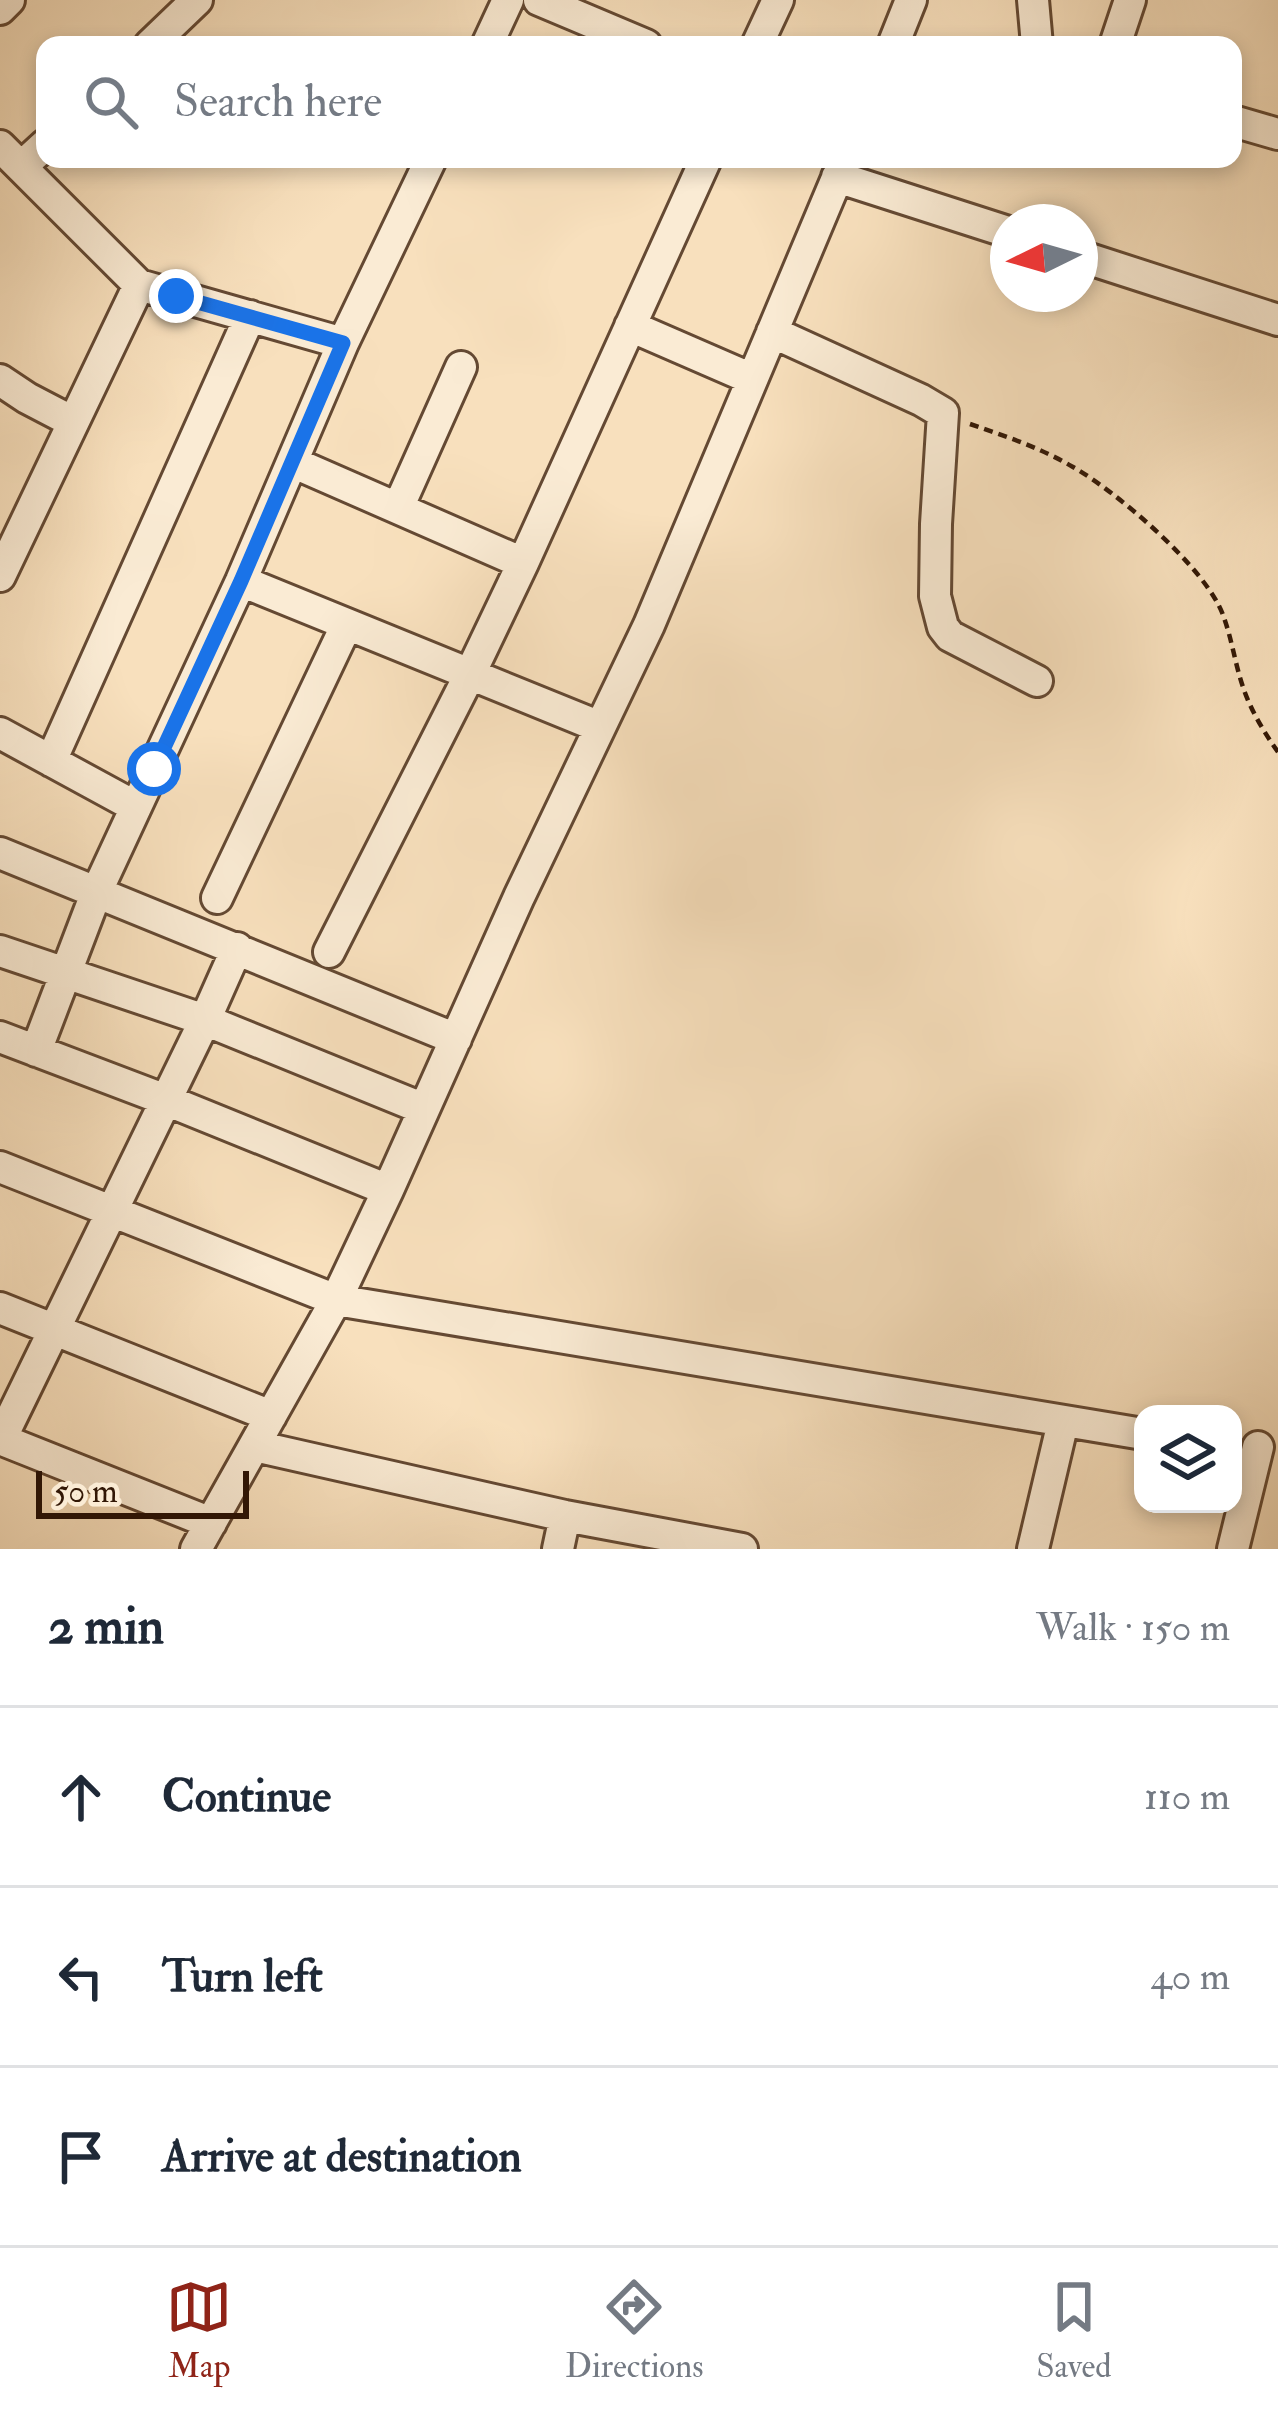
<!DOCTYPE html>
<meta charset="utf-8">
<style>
body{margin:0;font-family:"IM FELL Double Pica",serif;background:#f2f2f3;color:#1f2937}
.controls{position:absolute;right:36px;bottom:36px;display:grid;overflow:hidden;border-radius:24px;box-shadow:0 6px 18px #0003}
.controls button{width:108px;height:108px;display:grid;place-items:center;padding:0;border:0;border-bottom:3px solid #e0e1e3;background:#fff;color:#1f2937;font:60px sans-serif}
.compass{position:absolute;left:990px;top:204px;width:108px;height:108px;border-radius:50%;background:#fff;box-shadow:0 6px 18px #0003;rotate:265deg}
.scale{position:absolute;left:36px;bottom:30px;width:213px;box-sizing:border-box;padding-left:12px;border:6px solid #321705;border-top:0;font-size:33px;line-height:42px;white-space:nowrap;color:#321705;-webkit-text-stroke:9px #faebd4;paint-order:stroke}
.stop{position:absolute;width:36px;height:36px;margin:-27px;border:9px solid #1a73e8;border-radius:50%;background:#fff}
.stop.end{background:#1a73e8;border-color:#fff;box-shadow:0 3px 12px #0008}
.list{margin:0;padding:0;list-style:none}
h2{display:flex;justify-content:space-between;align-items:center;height:156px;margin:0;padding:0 48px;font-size:51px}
h2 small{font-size:39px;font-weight:400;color:#747a83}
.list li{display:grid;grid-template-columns:78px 1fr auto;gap:36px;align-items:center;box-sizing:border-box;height:180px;padding:0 48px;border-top:3px solid #e0e1e3}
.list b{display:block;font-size:45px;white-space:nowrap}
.list em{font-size:39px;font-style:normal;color:#747a83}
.icon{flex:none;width:66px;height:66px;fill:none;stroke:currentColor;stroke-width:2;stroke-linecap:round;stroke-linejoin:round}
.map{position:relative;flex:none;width:1278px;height:1549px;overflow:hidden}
.search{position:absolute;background:#fff;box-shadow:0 6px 18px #0003;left:36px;right:36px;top:36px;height:132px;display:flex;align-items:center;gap:30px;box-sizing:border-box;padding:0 42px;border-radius:24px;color:#747a83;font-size:45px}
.sheet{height:696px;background:#fff}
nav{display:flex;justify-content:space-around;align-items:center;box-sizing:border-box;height:168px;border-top:3px solid #e0e1e3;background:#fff;font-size:33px;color:#747a83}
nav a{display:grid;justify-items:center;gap:6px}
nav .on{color:#8f2418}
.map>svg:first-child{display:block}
</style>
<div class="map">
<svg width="1278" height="1549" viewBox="0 0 1278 1549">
<rect width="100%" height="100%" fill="#f8e0bd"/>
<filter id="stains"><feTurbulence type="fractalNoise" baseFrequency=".00167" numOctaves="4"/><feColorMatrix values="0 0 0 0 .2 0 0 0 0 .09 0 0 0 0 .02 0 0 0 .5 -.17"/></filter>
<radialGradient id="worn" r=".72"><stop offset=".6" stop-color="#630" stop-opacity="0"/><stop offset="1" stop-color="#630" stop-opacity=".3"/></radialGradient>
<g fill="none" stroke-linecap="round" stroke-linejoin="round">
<g stroke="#644933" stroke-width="36">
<path id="minor" d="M539,0L646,45
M1033,0L1037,45
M0,9L9,0
M150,45L197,0
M487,45L508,0
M757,45L778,0
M893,45L911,0
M1115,45L1130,0
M1233,121L1278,134
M0,146L139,285L343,343L431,159
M21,167L45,145
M837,177L1008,232
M1080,256L1278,320
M630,326L752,379
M772,332L921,400L943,413L936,524L935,596L943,627L950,636L1037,681
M0,380L27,398L73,422
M292,462L523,563
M398,508L461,367
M0,576L139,285
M241,581L600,727
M0,733L136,807
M51,761L250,316
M0,853L456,1039
M217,898L347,624
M0,951L205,1020L237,948
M329,952L470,674L523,563L706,159
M0,1037L166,1100L388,1190
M36,1051L97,891L241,581L343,343
M0,1167L336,1300L1143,1434
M0,1308L271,1416
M0,1439L211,1523
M1,1439L205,1020L424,1109
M255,1446L565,1516L742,1549
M196,1549L336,1300L388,1190L519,897L649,625L845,159
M558,1549L565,1516
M1033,1549L1063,1422
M1233,1549L1258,1447"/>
</g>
<path stroke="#321705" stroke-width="4.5" stroke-dasharray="9 6" stroke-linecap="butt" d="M970,424C1005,436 1041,448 1073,467C1117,492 1206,568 1223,615C1232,639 1235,664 1243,687C1251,711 1264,732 1278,752"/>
<use href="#minor" stroke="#faebd4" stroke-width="30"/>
</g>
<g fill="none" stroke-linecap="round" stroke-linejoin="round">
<path stroke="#1a73e8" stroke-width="15" d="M154,769L241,581L343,343L176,296"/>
</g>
<rect width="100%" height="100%" filter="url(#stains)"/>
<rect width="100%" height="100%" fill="url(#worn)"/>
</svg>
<div class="controls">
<button><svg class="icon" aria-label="layers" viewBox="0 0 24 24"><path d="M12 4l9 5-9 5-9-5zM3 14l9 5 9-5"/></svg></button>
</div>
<svg class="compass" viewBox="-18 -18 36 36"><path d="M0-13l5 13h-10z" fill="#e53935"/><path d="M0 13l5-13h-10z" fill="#747a83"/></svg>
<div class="scale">50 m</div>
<div class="stop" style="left:154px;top:769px"></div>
<div class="stop end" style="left:176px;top:296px"></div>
<div class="search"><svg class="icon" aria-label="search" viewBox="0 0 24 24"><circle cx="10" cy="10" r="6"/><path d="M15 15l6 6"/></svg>Search here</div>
</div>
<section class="sheet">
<h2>2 min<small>Walk · 150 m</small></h2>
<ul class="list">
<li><svg class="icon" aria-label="ahead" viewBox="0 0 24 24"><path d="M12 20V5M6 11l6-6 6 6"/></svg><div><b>Continue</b></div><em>110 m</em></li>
<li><svg class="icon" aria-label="left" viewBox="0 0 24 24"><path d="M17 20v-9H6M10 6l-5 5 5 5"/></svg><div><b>Turn left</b></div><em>40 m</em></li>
<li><svg class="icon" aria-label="arrive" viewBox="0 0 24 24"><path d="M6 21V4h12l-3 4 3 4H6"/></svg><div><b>Arrive at destination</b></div></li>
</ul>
</section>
<nav>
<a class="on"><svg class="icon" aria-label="map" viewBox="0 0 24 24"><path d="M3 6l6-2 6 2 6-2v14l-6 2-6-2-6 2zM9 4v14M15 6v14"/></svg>Map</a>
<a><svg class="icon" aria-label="directions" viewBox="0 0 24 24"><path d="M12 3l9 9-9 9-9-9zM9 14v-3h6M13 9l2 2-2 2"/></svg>Directions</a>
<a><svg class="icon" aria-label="saved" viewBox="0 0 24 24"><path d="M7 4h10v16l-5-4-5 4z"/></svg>Saved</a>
</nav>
